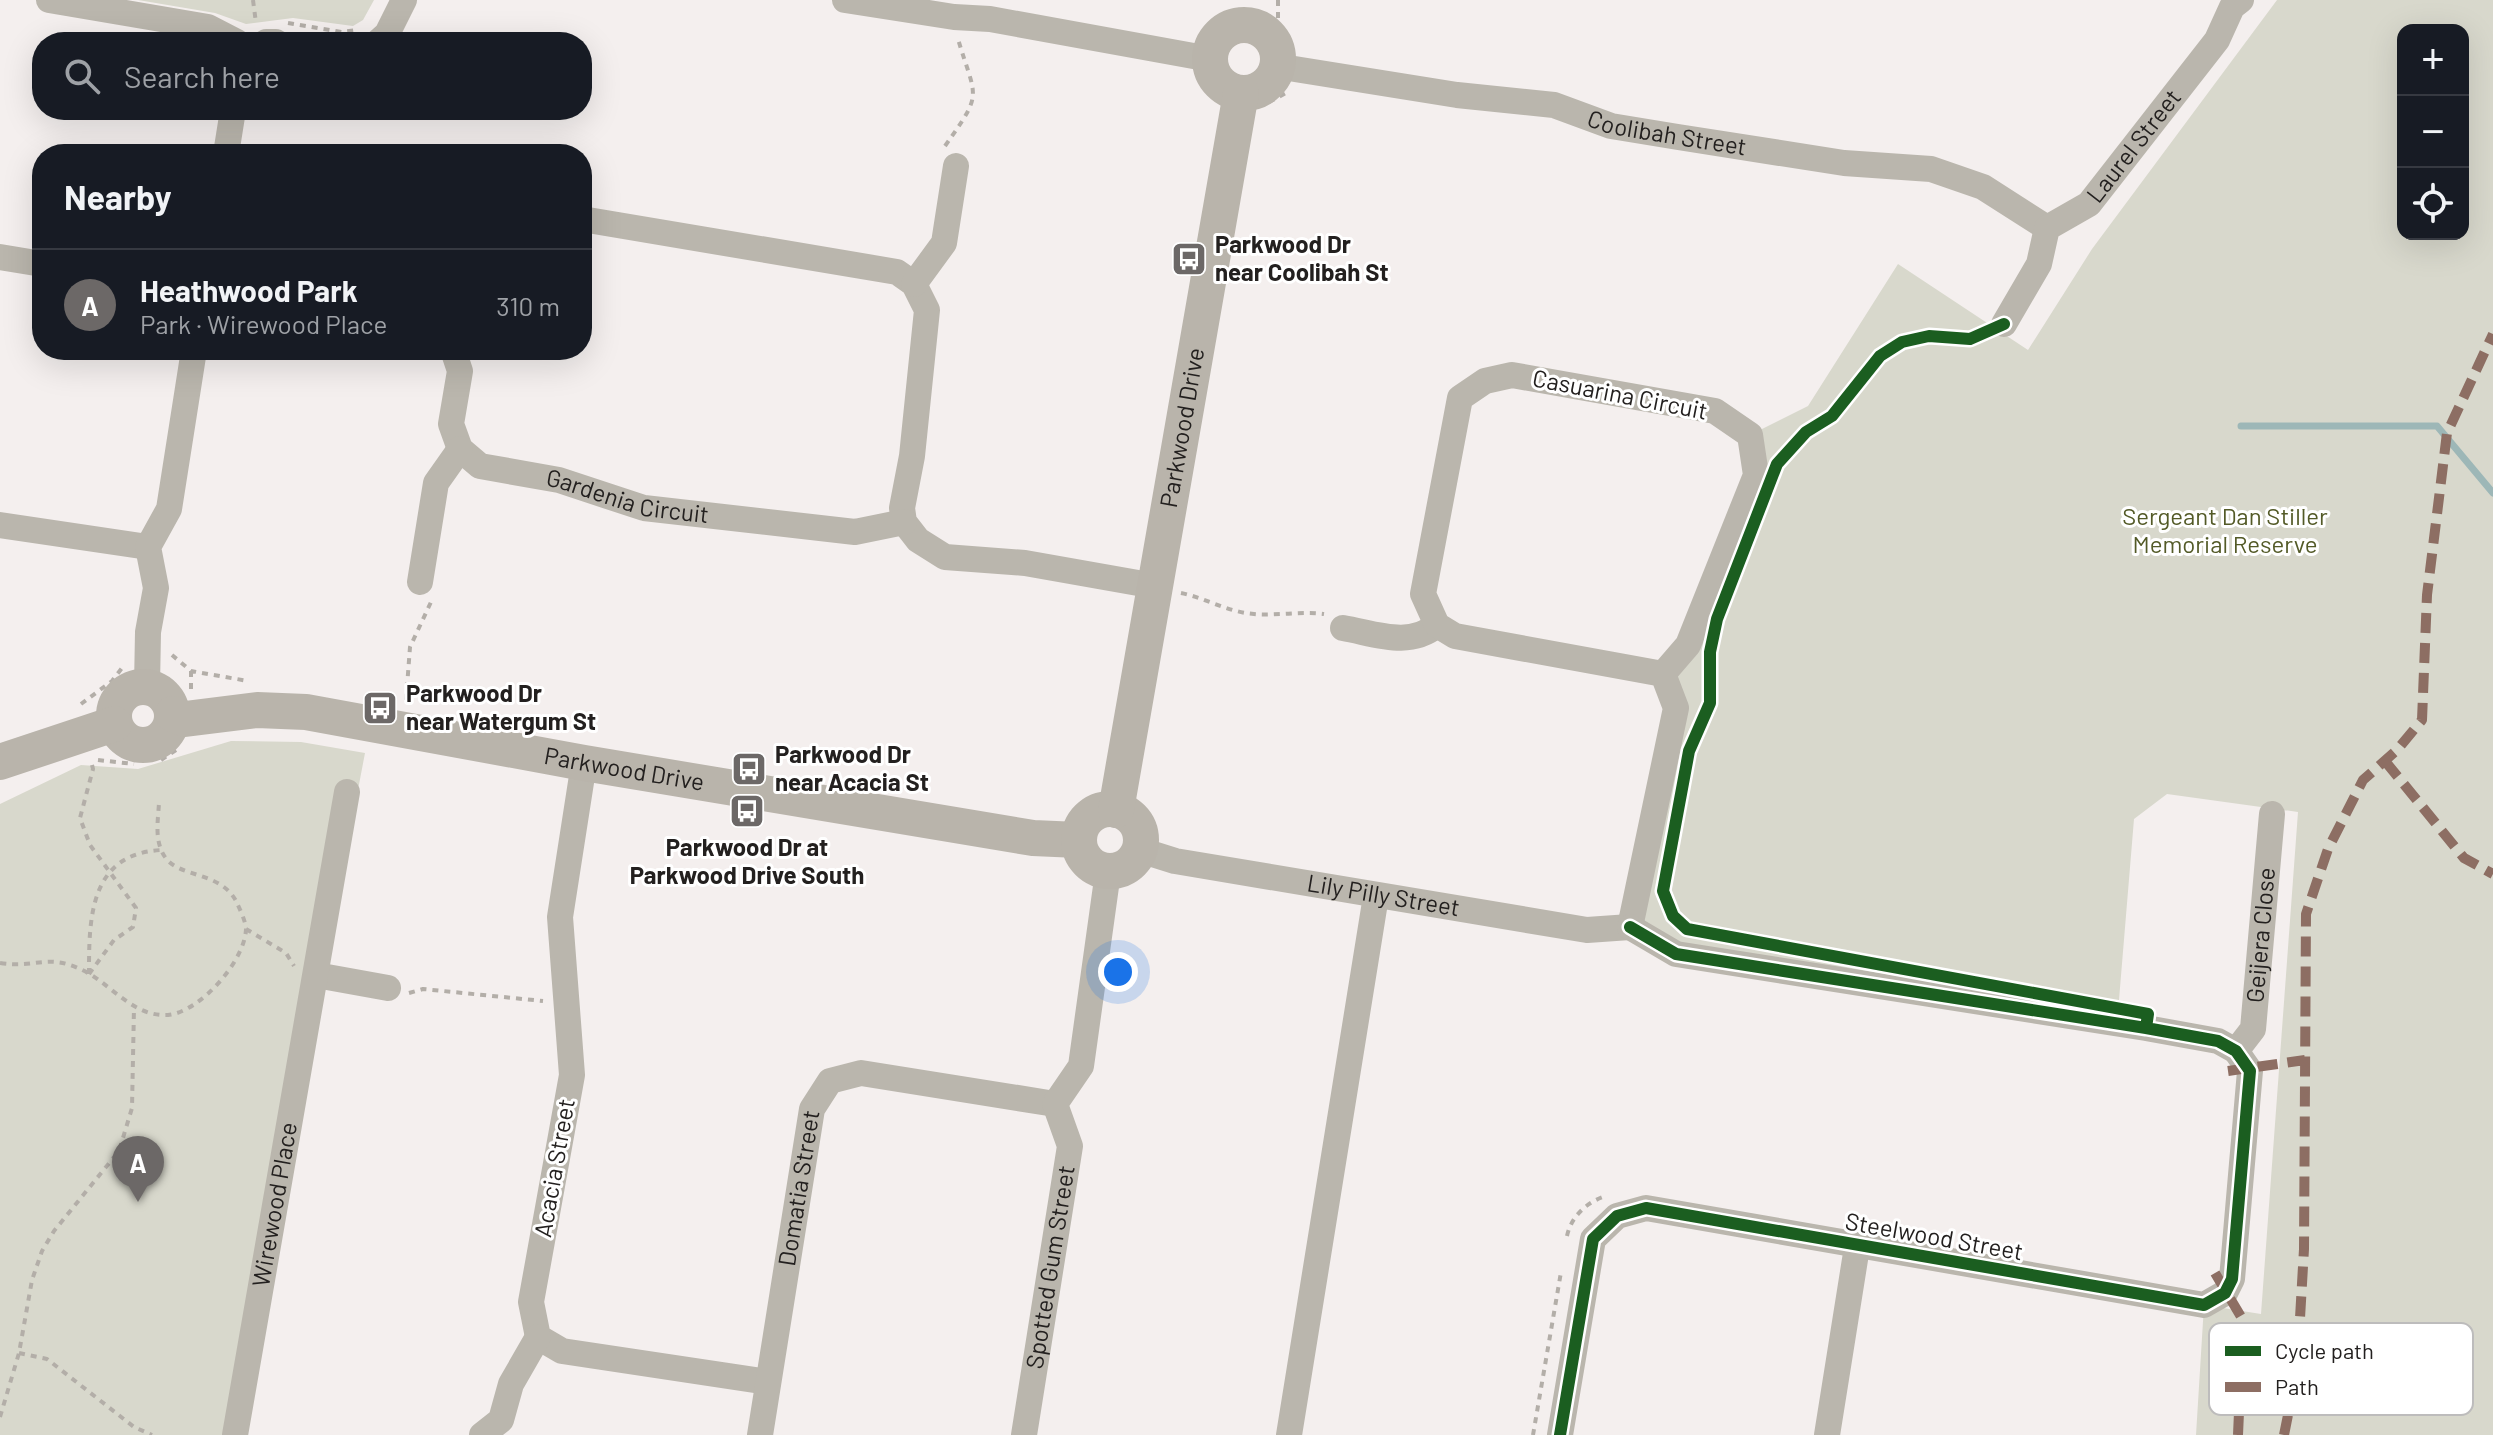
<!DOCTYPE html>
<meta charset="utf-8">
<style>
body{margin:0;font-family:Barlow,sans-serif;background:#20242c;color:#f1f3f6}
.controls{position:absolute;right:24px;top:24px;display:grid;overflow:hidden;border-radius:16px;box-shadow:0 8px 32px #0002}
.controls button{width:72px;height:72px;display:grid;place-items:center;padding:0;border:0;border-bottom:2px solid #363941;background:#171b24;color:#f1f3f6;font:40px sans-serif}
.you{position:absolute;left:1118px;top:972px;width:28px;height:28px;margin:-20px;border:6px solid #fff;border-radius:50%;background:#1a73e8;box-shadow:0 0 0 12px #1a73e833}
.badge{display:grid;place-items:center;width:52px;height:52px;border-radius:50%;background:#6c6867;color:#fff;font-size:26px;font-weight:700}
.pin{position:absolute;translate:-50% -66px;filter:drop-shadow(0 2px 4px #0008)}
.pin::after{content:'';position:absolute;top:42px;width:28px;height:24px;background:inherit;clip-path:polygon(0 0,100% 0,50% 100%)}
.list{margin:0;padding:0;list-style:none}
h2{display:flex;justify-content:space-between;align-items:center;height:104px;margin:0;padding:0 32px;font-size:34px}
h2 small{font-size:26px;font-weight:400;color:#9ea1a6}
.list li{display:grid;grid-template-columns:52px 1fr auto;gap:24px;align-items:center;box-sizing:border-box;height:112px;padding:0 32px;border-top:2px solid #363941}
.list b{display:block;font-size:30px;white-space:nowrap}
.list p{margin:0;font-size:26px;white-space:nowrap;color:#9ea1a6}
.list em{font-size:26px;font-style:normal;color:#9ea1a6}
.icon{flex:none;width:44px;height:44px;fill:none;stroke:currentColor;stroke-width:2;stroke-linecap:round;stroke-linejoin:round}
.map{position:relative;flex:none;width:2493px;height:1435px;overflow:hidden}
.search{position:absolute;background:#171b24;box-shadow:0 8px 32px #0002;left:32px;top:32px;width:560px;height:88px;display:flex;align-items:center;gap:20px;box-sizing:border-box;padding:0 28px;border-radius:32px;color:#9ea1a6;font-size:30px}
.panel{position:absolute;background:#171b24;box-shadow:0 8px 32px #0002;left:32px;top:144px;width:560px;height:216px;border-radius:32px}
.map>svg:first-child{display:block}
</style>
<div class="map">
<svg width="2493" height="1435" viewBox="0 0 2493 1435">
<rect width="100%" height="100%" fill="#f4efee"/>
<path fill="#d8d8cc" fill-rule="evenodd" d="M138,0H374L363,20L353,26L293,18L246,24L215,13Z
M2277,0H2493V1435H2196L2204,1305L2261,1314L2298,812L2167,794L2134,819L2117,1024L1676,954L1630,927L1676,708L1663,674L1756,475L1750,435L1808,406L1898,264L2028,350L2092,249ZM2403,30H2463V234H2403Z
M231,741L301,742L365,753L235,1435H0V804L81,765L138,769Z"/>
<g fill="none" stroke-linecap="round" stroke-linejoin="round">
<path stroke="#9db7b7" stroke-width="7" d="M2241,426H2437L2493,493"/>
<path stroke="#b3aea8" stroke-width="4" stroke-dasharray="6 6" stroke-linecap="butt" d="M253,0L256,23
M1278,0V27L1288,43
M288,23L342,32L358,30
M1269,102L1286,93
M945,146C984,91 976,100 958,39
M1181,593C1206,598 1227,612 1254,614C1277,616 1301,611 1324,614
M172,655L191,671L248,681
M191,671V691
M406,700L410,647L431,602
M81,704L112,681L122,668
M98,760L134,764
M161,760L179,748
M1073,811L1088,800
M246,929L286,953L294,966
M0,963C39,969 48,951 88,973C114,988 135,1017 168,1015C200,1012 245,961 246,929C246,922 239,907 236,901C220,871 179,878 165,857C154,841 158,821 159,803
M89,974L114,940L133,927L136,908L90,845L80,818L93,769L91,761
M89,974C89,919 89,853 162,850
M409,993L423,989L543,1001
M1567,1236C1571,1217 1586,1203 1603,1197
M19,1353L47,1359L134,1427L152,1435
M0,1417L19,1353L32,1280L42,1251L54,1231L119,1151L132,1108L134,1007
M1533,1435L1561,1272"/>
<g stroke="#bab6ad" stroke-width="26">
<path d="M49,0L208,27L237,42"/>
<path d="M845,0L954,17L990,19L1210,59"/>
<path d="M266,42H276"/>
<path d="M378,42L387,34L404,0"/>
<path id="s1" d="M1276,66L1457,95L1554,105L1611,126L1678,137L1844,163L1931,169L1983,187L2047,228"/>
<path d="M226,154L233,110"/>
<path d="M582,219L897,272L914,284L927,310L912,456L902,508L904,522L918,540L945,557L1025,563L1155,586"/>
<path d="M0,257L42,264"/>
<path d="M914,284L944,243L956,166"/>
<path id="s2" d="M2004,324L2039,264L2047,228L2089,204L2217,40L2232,7L2241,0"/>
<path id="s3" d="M453,350L460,371L451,424L460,449L480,466L559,480L644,508L855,532L904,522"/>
<path d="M0,525L148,547"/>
<path d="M420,582L436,483L460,449"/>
<path d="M1343,628C1377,634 1409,648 1437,625"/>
<path d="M147,686L148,632L156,588L148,547L169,509L194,350"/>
<path d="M584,763L560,917L572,1075L531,1302L538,1337L562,1351L768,1382"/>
<path id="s4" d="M1140,850L1175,861L1587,930L1630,927"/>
<path d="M1630,927L1676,708L1663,674L1688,645L1756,475L1750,435L1715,411L1512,375L1485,381L1460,398L1423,594L1437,625L1455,636L1663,674"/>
<path d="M316,975L388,988"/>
<path id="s5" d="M2236,1051L2253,1029L2272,814"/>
<path id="s6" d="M235,1435L347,792"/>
<path d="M482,1435L501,1420L511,1384L538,1337"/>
<path id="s7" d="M760,1435L812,1109L830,1081L861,1073L1055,1104"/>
<path id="s8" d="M1024,1435L1070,1146L1055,1104L1081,1066L1108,872"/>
<path d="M1289,1435L1376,896"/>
<path d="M1560,1435L1593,1239L1617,1216L1646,1208L2204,1305L2225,1293L2232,1279L2250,1071L2236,1051L2218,1041L2146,1028L1676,954L1630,927"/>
<path d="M1827,1435L1857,1247"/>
</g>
<g stroke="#b9b4ab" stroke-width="36">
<circle cx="1244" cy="59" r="34"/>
<circle cx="143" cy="716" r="29"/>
<path id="s9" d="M173,714L185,719L257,710L306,712L584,763L1033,838L1078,840"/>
<path d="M0,762L114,724"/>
<circle cx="1110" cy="840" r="31"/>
<path id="s10" d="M1116,810L1241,93"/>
</g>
<path stroke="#8d6e63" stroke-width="10" stroke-dasharray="20 10" stroke-linecap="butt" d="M2385,761L2464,858L2493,874
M2228,1071L2305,1060
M2215,1273L2243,1320L2238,1435
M2284,1435L2297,1370L2304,1249L2306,914L2328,849L2363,780L2397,750L2422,720L2427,595L2447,433L2493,334"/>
<g stroke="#fff" stroke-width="17">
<path id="cycleway" d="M2004,324L1970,339L1929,336L1902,342L1880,356L1832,416L1806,432L1777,464L1717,619L1710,652V703L1689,751L1663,891L1673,916L1687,929L2148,1014L2146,1028
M1560,1435L1593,1239L1617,1216L1646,1208L2204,1305L2225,1293L2232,1279L2250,1071L2236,1051L2218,1041L2146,1028L1676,954L1630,927"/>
</g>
<use href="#cycleway" stroke="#1b5e20" stroke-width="12"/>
</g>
<defs>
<g id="bus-square" transform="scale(1.8)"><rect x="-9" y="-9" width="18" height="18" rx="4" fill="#6c6867" stroke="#fff"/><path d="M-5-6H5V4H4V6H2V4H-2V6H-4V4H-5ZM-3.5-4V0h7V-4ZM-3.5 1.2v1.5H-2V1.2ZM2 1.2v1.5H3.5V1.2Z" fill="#fff"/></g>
</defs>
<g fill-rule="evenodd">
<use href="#bus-square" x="1189" y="259"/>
<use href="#bus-square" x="380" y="708"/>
<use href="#bus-square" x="749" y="769"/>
<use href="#bus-square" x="747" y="811"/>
</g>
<g text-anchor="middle" stroke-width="6" stroke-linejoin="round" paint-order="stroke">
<g font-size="24" fill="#23201f" stroke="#fff">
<text dy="8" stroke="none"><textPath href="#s1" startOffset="398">Coolibah Street</textPath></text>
<text dy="8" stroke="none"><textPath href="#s2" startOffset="228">Laurel Street</textPath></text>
<text transform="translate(1620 395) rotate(11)" y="8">Casuarina Circuit</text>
<text dy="8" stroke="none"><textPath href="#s10" startOffset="388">Parkwood Drive</textPath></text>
<text dy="8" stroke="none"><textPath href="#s3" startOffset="280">Gardenia Circuit</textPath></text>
<text dy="8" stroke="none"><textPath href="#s9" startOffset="458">Parkwood Drive</textPath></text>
<text dy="8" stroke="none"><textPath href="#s4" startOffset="248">Lily Pilly Street</textPath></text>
<text dy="8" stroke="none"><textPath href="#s5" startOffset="122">Geijera Close</textPath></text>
<text transform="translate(555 1168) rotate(-80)" y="8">Acacia Street</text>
<text dy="8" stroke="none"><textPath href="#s7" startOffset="250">Domatia Street</textPath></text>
<text dy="8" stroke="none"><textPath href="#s6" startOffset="234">Wirewood Place</textPath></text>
<text transform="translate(1934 1237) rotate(10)" y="8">Steelwood Street</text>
<text dy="8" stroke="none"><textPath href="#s8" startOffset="170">Spotted Gum Street</textPath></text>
</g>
<g font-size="24" font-weight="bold" fill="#23201f" stroke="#fff" text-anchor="start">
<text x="1215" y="253">Parkwood Dr<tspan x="1215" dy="28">near Coolibah St</tspan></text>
<text x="406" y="702">Parkwood Dr<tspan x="406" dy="28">near Watergum St</tspan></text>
<text x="775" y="763">Parkwood Dr<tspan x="775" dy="28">near Acacia St</tspan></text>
<text x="747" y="856" text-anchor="middle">Parkwood Dr at<tspan x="747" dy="28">Parkwood Drive South</tspan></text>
</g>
<g font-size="24" fill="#535a27" stroke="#fff">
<text x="2225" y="525">Sergeant Dan Stiller<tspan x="2225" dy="28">Memorial Reserve</tspan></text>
</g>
</g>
<rect x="2209" y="1323" width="264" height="92" rx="12" fill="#fff" stroke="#bdbcbc" stroke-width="2"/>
<rect x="2225" y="1346" width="36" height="10" fill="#1b5e20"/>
<rect x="2225" y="1382" width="36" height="10" fill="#8d6e63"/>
<g font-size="22" fill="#23201f">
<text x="2275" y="1359">Cycle path</text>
<text x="2275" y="1395">Path</text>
</g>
</svg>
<div class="controls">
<button>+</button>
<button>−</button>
<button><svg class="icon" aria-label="locate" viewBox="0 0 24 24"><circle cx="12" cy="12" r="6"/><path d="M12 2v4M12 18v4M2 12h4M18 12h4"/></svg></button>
</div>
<div class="you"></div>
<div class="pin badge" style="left:138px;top:1202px">A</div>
<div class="search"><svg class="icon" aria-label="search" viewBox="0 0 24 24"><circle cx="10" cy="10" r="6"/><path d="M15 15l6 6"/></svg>Search here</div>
<section class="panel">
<h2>Nearby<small></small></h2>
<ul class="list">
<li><span class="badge">A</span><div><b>Heathwood Park</b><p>Park · Wirewood Place</p></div><em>310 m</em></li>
</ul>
</section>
</div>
